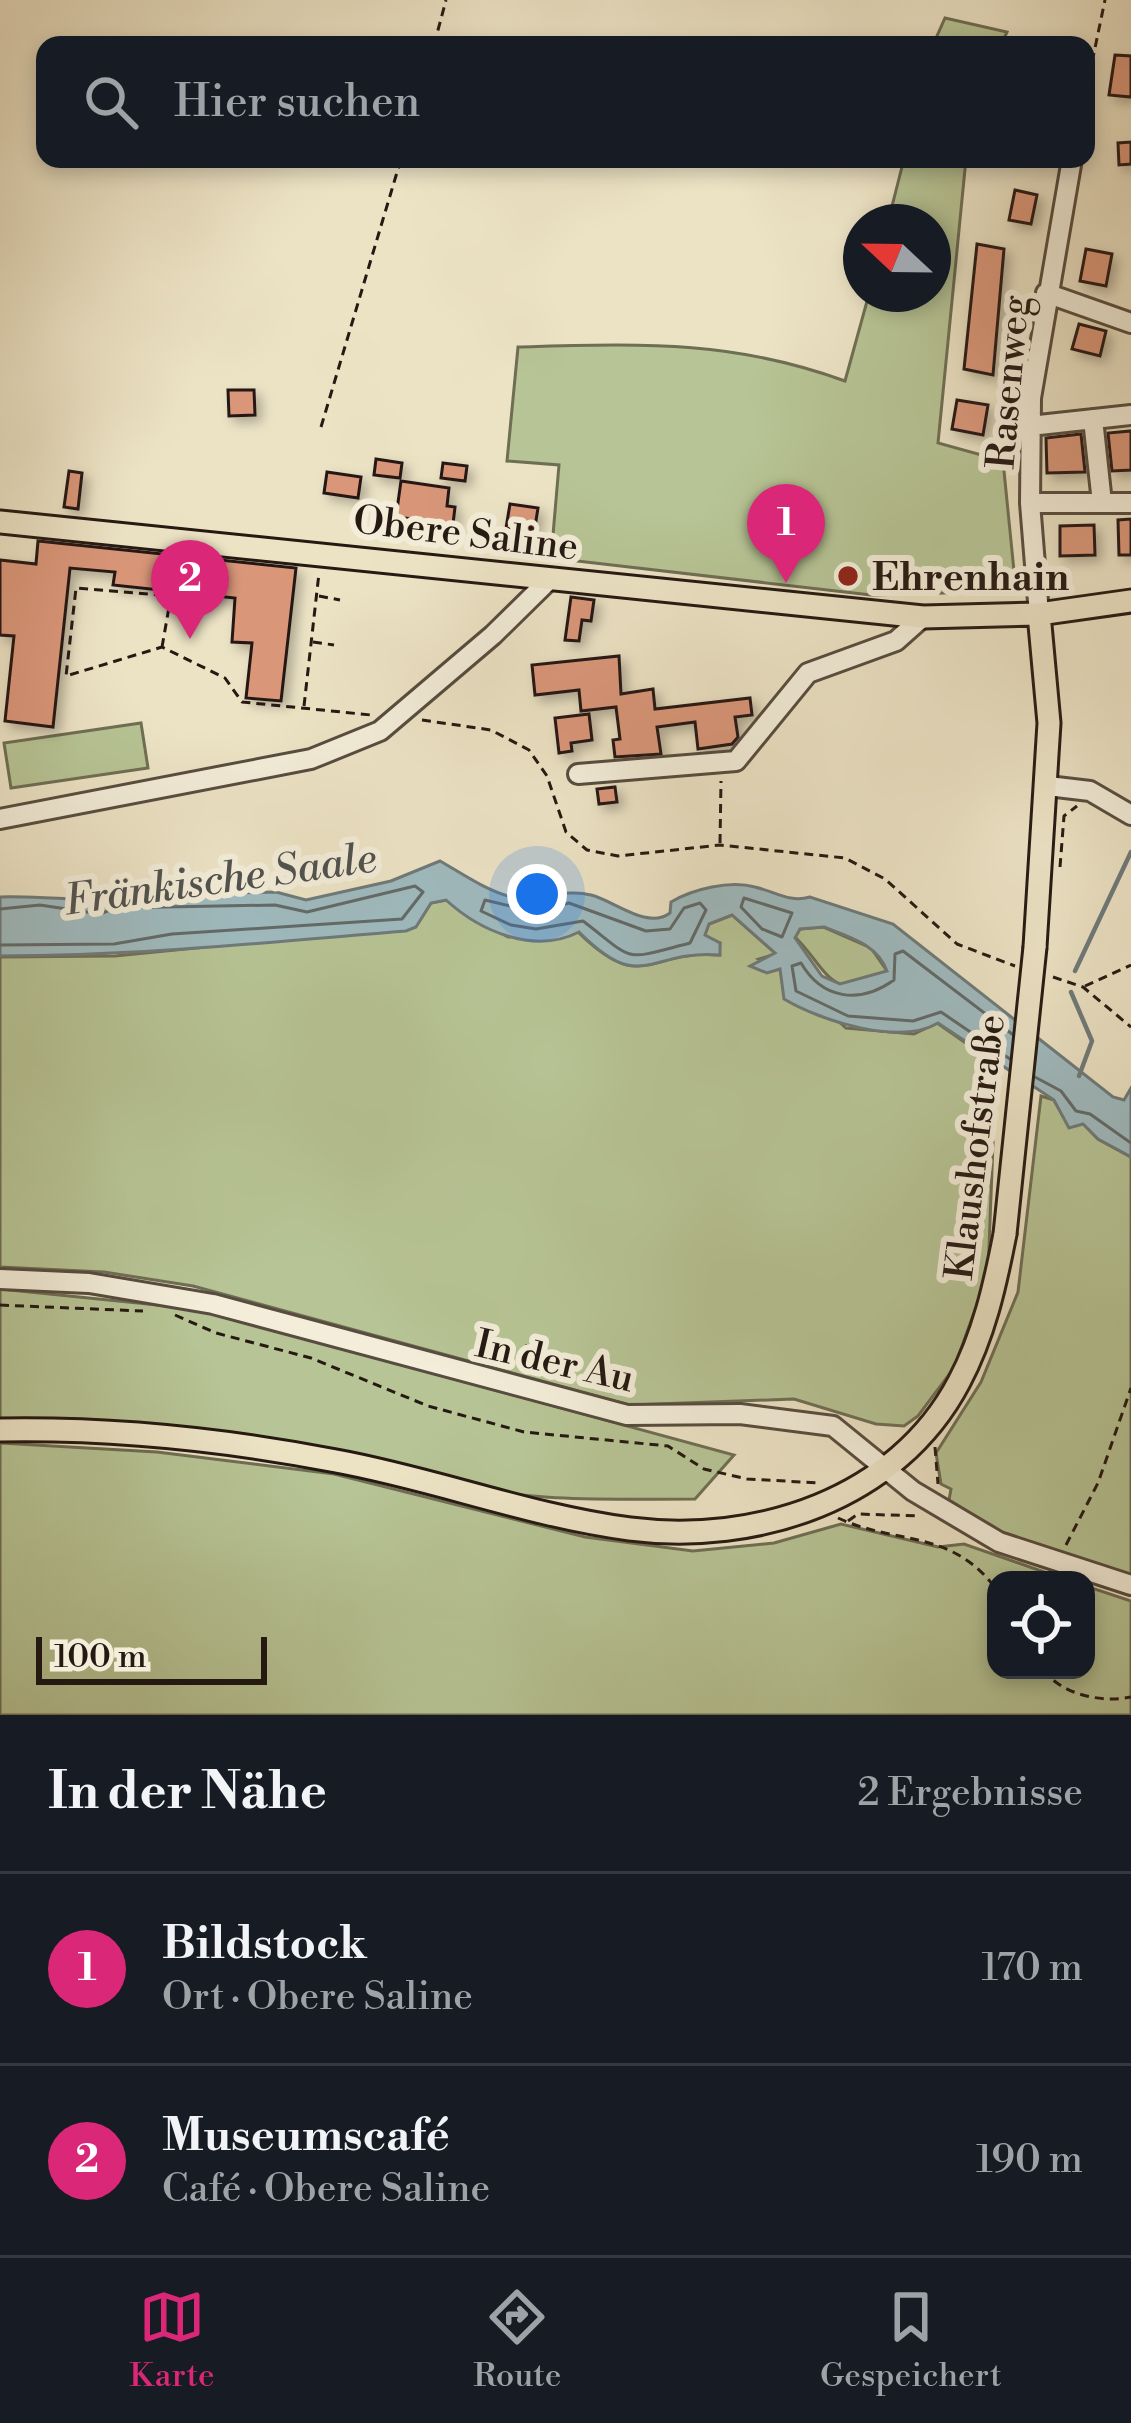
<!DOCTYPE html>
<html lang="de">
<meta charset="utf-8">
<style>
body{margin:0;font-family:"Libre Bodoni",serif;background:#242831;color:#f1f3f6}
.controls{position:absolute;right:36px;bottom:36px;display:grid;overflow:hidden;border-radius:24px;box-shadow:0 6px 18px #0003}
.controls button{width:108px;height:108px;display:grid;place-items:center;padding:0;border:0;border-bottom:3px solid #363941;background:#171b24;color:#f1f3f6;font:60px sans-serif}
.compass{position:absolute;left:843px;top:204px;width:108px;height:108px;border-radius:50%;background:#171b24;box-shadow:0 6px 18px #0003;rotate:292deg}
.scale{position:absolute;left:36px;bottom:30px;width:231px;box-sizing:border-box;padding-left:12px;border:6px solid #251912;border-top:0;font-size:33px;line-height:42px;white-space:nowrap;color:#251912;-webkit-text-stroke:9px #f3edd9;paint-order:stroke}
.you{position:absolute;left:537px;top:894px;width:42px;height:42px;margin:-30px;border:9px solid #fff;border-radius:50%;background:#1a73e8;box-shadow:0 0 0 18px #1a73e833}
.badge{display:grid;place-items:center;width:78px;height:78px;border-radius:50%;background:#db2777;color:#fff;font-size:39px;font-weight:700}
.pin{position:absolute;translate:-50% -99px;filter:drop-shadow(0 3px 6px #0008)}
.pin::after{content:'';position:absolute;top:63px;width:42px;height:36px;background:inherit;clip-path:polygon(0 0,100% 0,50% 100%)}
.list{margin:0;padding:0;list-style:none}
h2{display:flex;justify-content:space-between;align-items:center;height:156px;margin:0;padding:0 48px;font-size:51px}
h2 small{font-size:39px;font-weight:400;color:#9ea1a6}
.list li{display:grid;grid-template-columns:78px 1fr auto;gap:36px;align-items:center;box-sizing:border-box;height:192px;padding:0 48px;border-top:3px solid #363941}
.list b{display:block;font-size:45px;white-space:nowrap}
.list p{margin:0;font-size:39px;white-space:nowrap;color:#9ea1a6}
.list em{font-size:39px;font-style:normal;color:#9ea1a6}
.icon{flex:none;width:66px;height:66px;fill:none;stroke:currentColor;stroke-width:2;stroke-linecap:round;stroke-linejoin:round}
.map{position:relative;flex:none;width:1131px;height:1715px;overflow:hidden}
.search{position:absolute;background:#171b24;box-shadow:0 6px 18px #0003;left:36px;right:36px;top:36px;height:132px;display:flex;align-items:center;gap:30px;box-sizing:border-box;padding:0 42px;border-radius:24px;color:#9ea1a6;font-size:45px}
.sheet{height:540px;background:#171b24}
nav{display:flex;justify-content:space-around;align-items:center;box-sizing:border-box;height:168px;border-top:3px solid #363941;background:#171b24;font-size:33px;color:#9ea1a6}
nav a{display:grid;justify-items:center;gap:6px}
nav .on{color:#db2777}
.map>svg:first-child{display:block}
</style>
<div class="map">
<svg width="1131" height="1715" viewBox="0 0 1131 1715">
<defs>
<filter id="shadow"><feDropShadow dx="5.5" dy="5.5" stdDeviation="6" flood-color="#0004"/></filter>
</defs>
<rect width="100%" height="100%" fill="#ece3c5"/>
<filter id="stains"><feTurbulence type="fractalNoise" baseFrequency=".00167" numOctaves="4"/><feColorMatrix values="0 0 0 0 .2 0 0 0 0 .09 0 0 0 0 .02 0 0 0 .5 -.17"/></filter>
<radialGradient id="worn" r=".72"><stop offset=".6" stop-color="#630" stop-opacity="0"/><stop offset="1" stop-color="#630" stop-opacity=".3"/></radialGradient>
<path fill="#b7c495" stroke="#6e6e54" stroke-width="3" d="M945,18L1007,32L1001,45H933Z
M904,159H966L938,443L1003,461L1016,591L871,595L551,558L559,465L507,461L518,347C638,344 730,339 845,381L869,294H933V222H888Z
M141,723L148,768L11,788L4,743Z
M446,900L508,937L578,932C643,996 647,949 719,955L720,943L704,936L709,924L732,915L776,954L759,959L780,968L846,1028L914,1034L937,1023L996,1064L988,1274L954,1368L918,1416L904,1426L876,1424L794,1399L630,1405L193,1286L104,1272L0,1267V957L115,956L416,926L431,903Z
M823,927L871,948L887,971C831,1009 826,966 795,937L800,929Z
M1041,1096L1054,1100L1069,1127L1083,1123L1098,1139L1131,1157V1576L1002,1533L949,1500L951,1489L941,1484L936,1453L981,1382L1018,1292Z
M0,1289L197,1309L734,1455L695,1499C609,1499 523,1504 440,1479L0,1423Z
M0,1443L157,1452L334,1474L585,1537L693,1551L774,1543L841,1524L938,1547L964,1544L1067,1580H996V1670H1086V1586L1131,1601V1715H0Z"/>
<path fill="#9fbbc0" stroke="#6e7a7a" stroke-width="3" fill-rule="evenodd" d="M440,861C461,873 484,889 508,896C538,905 561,887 591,895C615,901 647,930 670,913L671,902C693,889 730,880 755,887C776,892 790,903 810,897L893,924L1113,1097L1124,1100L1131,1088V1157L1098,1139L1083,1124L1069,1128L1054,1100L938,1023C900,1046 821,1021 784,999L780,969L767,973L750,966L775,953L732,915L709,924L705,935L720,943V955C648,949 643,996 579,932C534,955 480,931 446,900L431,903L416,927L406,931C271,942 136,956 0,956V897C25,895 99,903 110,896L276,892L306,900L391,881ZM824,927C849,937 877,944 887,971L840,984L822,976L795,938L800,929Z"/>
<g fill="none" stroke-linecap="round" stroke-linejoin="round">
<path stroke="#626a69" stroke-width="3" d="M744,898L792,913L782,937L762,929L741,907Z
M485,900L535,912L569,903L646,931L670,929L684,908L700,903L706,910L690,943C620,961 637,962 583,921L536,929L511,925L481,911Z
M0,909L40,905L100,914L115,908L275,905L307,912L415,886L423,892L402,919L172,934L114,944L0,945
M1010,1059L941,1012L913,1021L848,1016L796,991L792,966L801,963C822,999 859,1005 894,980L895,954L903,951L1012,1034
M1035,1077L1061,1091L1076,1111L1090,1114L1131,1143"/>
<path stroke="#6e7a7a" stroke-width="4.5" d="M1075,971L1131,852
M1071,992L1092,1041L1079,1076"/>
</g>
<path fill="#d99679" stroke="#251912" stroke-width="3" filter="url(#shadow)" d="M1115,55L1131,56V97L1109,95Z
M1131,142V164L1119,165L1118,143Z
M1015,190L1037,195L1031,224L1009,220Z
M977,244L1004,249L993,375L964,369Z
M1086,249L1112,254L1106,286L1080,281Z
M1079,324L1106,331L1100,356L1072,349Z
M228,390H254L255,415L229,416Z
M957,400L988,405L983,435L952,429Z
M1131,431V470L1112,471L1108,433Z
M1081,434L1085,472L1047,473L1046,438Z
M376,459L402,463L400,478L374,475Z
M443,463L467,466L465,481L441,478Z
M69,471L82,473L78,509L64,507Z
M327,472L361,477L358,498L324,493Z
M401,481L449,488L447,506L455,507L453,524L396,517Z
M510,504L538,508L534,533L506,528Z
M1131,519V555H1119L1118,520Z
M1094,525L1095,555L1060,556V526Z
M38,541L296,568L281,701L246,698L252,643L232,642L235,598L113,585L115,572L70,568L53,727L5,721L14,636L0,635V560L36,564Z
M571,597L594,600L591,621L582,620L579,641L565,640Z
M619,656L621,694L653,689L655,709L750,698L752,715L735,717L738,737L732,744L698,749L695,722L657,727L661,754L615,757L613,740L620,739L616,707L581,711L579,690L535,695L532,665Z
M589,714L592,740L571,743L572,751L559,753L555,718Z
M615,787L617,802L599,804L597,789Z"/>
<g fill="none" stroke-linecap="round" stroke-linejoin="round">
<g stroke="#574c3f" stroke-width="24">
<path id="minor" d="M1046,293L1131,323
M1093,419L1102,503
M1030,426L1131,415
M1030,503H1131
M1039,614L1030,503L1031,398L1072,159
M578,774L736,761L808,673L896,641L923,617
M1048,786L1090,791L1131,815
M0,819L311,759L380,731L493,635L550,579
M0,1279L89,1283L213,1304L627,1415L740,1414L833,1426L913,1491L999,1542L1131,1585"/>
</g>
<g stroke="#251912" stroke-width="27">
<path id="major" d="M0,522L923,617L1039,614L1131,601
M1035,947L1049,723L1039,614
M0,1430C111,1428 227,1440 336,1461C435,1479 530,1516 630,1529C756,1545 897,1500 959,1382C984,1335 995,1285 1005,1234"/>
</g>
<path stroke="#251912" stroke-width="3" stroke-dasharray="9 6" stroke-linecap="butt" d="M434,45L446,0
M1086,91L1105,0
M321,427L401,159
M319,596L340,600
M313,642L334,645
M162,647L171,596L76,588L66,676L162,647L225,678L242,702L371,715
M304,706L319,573
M422,720L491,730L529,750L547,776L566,832L587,850L618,856L720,845L845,858L885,879L957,944L1015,966
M720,843L721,781
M1060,867L1064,816L1077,806
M1053,977L1083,987L1131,1027
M1085,986L1131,965
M0,1305L143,1311
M175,1315L216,1333L311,1358L428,1406L524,1432L668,1446L704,1469L747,1479L821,1483
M521,1368L527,1344
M935,1447L938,1484
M838,1518C896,1545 952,1529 996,1589
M848,1521L858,1514L919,1516
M1066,1545L1098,1483L1131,1388
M1043,1670C1063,1695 1101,1703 1131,1697"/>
<use href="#minor" stroke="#f3edd9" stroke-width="18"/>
<use href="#major" stroke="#ece3c5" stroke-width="21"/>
<g stroke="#251912" stroke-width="27" stroke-linecap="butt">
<path id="major-bridge" d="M1005,1234L1035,947"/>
</g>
<use href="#major-bridge" stroke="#ece3c5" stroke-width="21"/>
</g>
<circle fill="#8f2418" stroke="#f3edd9" stroke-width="4.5" cx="848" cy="576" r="12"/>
<g text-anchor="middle" stroke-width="12" stroke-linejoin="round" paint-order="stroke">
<g font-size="39" fill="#251912" stroke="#f3edd9">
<text transform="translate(1007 382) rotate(-85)" y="14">Rasenweg</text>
<text transform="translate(466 532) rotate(7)" y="14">Obere Saline</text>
<text transform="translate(974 1147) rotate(-83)" y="14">Klaushofstraße</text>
<text transform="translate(555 1360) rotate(13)" y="14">In der Au</text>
</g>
<g font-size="39" font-weight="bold" fill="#251912" stroke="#f3edd9" text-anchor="start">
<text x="872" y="590">Ehrenhain</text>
</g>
<g font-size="42" font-style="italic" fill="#50524f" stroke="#f3edd9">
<text transform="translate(220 878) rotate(-8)" y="15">Fränkische Saale</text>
</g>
</g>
<rect width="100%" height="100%" filter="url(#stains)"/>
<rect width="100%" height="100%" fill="url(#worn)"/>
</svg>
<div class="controls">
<button><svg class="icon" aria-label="locate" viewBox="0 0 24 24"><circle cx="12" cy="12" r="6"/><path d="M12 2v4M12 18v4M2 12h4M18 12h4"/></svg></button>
</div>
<svg class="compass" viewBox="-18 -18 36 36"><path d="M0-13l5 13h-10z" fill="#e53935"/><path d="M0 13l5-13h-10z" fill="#9ea1a6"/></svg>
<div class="scale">100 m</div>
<div class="you"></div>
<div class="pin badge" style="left:786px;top:583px">1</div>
<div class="pin badge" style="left:190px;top:639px">2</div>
<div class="search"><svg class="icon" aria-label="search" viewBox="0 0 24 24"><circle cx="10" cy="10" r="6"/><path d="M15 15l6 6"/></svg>Hier suchen</div>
</div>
<section class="sheet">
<h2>In der Nähe<small>2 Ergebnisse</small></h2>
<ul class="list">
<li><span class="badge">1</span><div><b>Bildstock</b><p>Ort · Obere Saline</p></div><em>170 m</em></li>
<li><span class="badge">2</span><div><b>Museumscafé</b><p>Café · Obere Saline</p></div><em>190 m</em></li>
</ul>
</section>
<nav>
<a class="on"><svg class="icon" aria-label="map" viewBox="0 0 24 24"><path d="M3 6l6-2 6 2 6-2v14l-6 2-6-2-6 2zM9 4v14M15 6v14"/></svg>Karte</a>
<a><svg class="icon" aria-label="directions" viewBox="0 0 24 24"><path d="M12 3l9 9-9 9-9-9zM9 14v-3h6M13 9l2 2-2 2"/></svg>Route</a>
<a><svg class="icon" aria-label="saved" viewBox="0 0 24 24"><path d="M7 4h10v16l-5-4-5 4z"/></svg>Gespeichert</a>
</nav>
